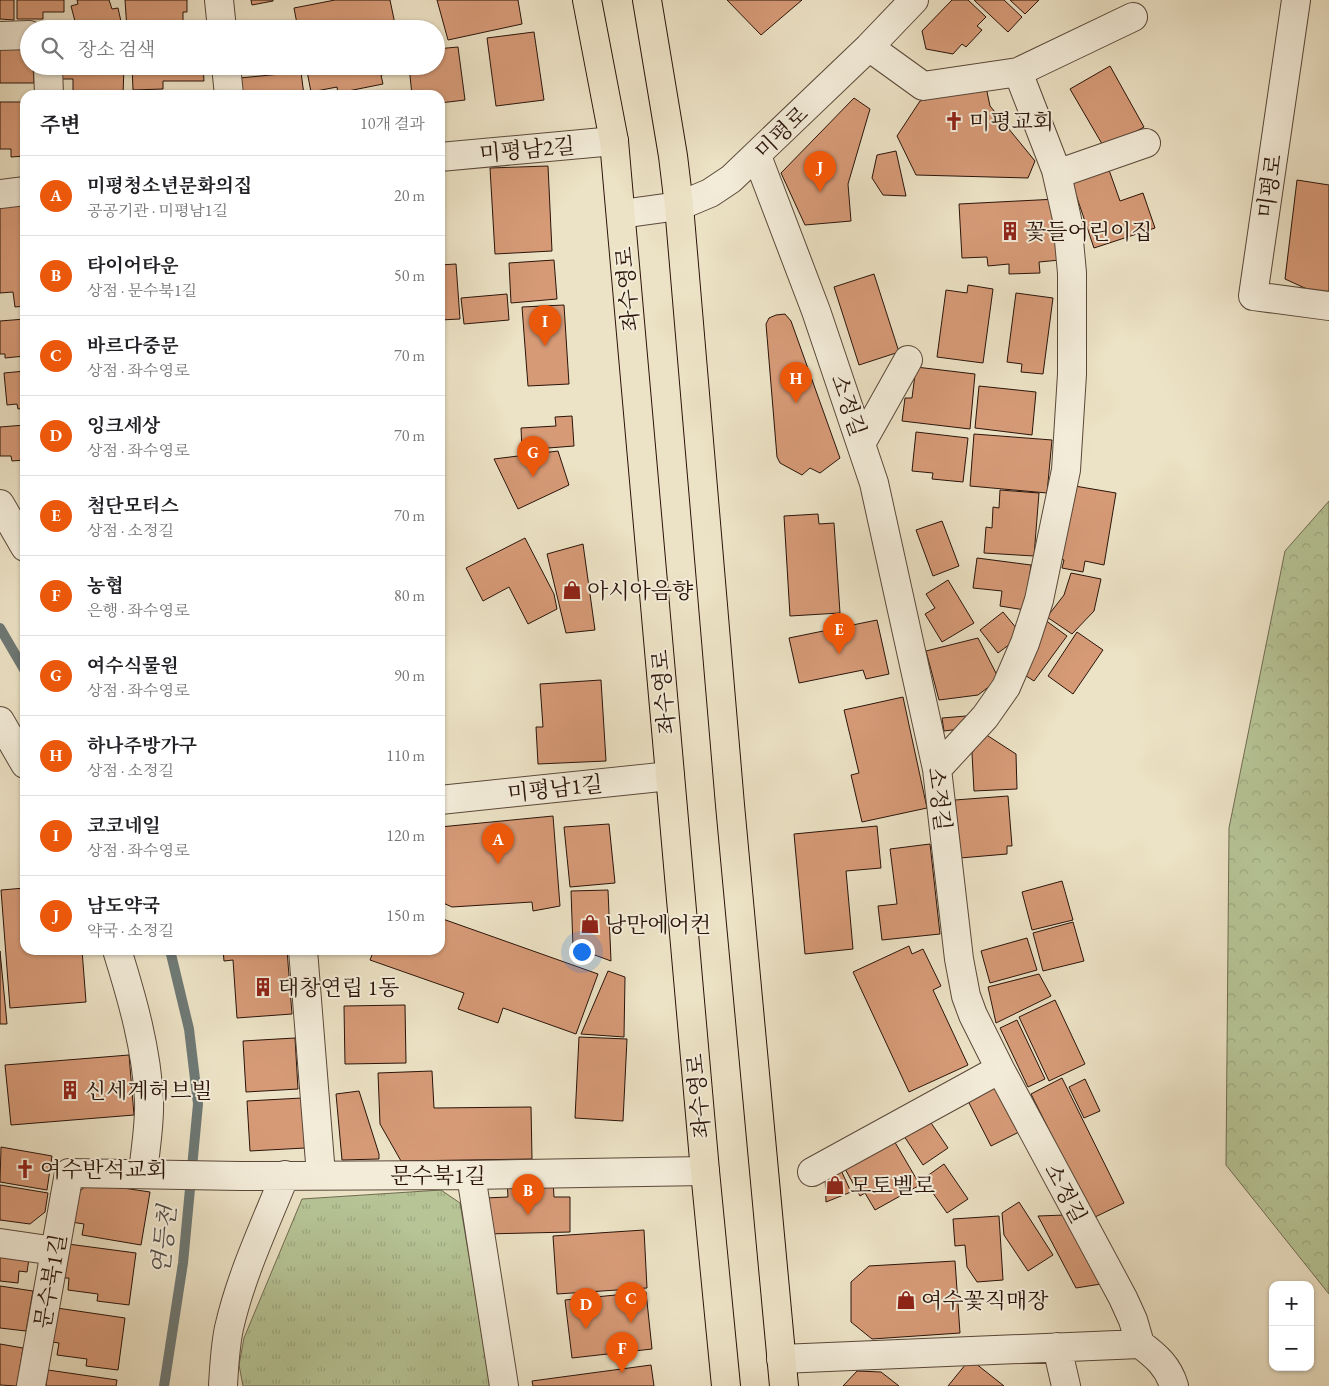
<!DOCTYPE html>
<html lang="ko">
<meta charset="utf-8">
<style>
body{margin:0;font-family:"EB Garamond","Noto Serif KR",serif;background:#f6f6f6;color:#202124}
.controls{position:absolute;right:15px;bottom:15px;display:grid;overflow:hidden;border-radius:10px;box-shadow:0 1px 4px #0004}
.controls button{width:45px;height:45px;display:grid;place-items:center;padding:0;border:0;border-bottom:1px solid #e0e0e0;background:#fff;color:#202124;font:25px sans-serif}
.you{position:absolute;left:581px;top:951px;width:18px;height:18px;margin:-12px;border:4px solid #fff;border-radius:50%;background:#1a73e8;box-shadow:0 0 0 8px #1a73e833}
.badge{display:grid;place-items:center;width:32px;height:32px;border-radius:50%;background:#ea580c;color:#fff;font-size:16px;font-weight:700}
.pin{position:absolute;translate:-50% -41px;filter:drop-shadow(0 1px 2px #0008)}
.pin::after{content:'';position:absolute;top:26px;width:18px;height:15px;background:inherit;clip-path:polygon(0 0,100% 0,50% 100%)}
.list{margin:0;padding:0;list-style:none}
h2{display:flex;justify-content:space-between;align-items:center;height:65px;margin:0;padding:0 20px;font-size:21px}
h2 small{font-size:16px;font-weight:400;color:#757577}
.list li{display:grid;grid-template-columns:32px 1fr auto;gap:15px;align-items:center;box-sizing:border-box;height:80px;padding:0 20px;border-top:1px solid #e0e0e0}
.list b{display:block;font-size:19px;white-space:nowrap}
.list p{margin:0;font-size:16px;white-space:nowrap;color:#757577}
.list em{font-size:16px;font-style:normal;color:#757577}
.icon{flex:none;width:28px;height:28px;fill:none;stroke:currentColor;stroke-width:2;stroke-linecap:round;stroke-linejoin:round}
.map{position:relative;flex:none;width:1329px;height:1386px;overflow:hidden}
.search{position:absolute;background:#fff;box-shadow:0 1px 4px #0004;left:20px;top:20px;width:425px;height:55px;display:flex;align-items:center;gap:12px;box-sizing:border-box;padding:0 18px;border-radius:28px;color:#757577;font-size:19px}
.panel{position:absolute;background:#fff;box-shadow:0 1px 4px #0004;left:20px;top:90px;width:425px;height:865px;border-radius:15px}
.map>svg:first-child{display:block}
</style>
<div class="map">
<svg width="1329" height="1386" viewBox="0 0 1329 1386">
<defs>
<pattern id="grass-tufts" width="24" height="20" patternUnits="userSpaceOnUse" patternTransform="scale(1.25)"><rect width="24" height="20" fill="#b6c496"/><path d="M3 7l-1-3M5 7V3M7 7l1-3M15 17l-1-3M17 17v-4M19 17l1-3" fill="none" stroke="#9da880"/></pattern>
<pattern id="forest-crowns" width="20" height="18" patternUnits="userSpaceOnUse" patternTransform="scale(1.25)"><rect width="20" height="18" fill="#b6c496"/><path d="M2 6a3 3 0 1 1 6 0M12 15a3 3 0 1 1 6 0" fill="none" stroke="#9da880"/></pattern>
</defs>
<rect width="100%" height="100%" fill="#ece2c5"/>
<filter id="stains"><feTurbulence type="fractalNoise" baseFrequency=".004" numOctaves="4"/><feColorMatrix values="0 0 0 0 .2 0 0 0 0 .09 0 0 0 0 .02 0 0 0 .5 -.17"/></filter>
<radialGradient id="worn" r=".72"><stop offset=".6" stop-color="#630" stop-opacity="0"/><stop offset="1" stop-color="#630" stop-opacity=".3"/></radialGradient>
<path fill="url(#grass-tufts)" stroke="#706c50" d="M441,1190L460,1203L491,1386H243L239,1365L244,1338L302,1199Z"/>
<path fill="url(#forest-crowns)" stroke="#706c50" d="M1329,501V1294L1226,1165L1229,828L1285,551Z"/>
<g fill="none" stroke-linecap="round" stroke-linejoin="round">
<path stroke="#6e7975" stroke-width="10" d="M0,628L25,671
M164,1386L183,1263L198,1104L189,1029L170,950"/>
</g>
<path fill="#d69a77" stroke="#2a140a" d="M0,0H14V20L0,19Z
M17,0H64V12H43V19H17Z
M77,0H109L112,9L118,8L122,26L112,29H77L71,6L78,4Z
M125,0H187V12H183V21L159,22V29H127Z
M251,0H273V1L252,5Z
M335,0H390L396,29H298L294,8Z
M437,0H518L522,24L448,40Z
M727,0H802L761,35Z
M952,0H968L986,17L977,26L982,30L966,47L962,44L953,54L926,49L922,31Z
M974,0H1004L1022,17L1008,32Z
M1010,0H1039L1025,14Z
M534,32L544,100L496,106L487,38Z
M29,46V66H33L34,83H0V47Z
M458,47L465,100L440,103V95H412L409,66H436V49Z
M58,66H124L123,95H73V79H58Z
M132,66H203L204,81H163V89L133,90Z
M306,66H404L405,71L381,75L383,84L338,93L337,87L311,92Z
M1110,66L1144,127L1105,149L1070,89Z
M301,72L304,95H242L240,78Z
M986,87L990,106L1035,161L1028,178L916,175L897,136L920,101Z
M207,91V95H156Z
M854,98L870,109L848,184L851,221L805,225L781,173Z
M0,102H25V156L11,157V149H0Z
M896,151L906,196L883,195L872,178L877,155Z
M548,166L552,251L495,254L490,168Z
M1109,170L1120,201L1143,193L1155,228L1094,248L1072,183Z
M1297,180L1329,185V299L1285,279Z
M1057,199L1060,260L1039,262L1040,273L1009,274V264L988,266L987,257L962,258L959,204Z
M25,204V306L15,307L13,292L0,293V206Z
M554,260L557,299L511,303L509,263Z
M456,264L460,319L440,320V265Z
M874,274L899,352L859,365L834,287Z
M968,285L993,289L983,363L937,357L946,290L967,293Z
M1016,293L1053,298L1043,374L1021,372L1022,364L1007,362Z
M507,294L509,320L464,324L461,298Z
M564,305L569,384L528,386L522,307Z
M785,314L791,321L840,458L820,473L810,468L802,475L780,463L777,457L766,324L769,318L776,315Z
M25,319V356L5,358V354H0V321Z
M916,367L975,374L970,429L902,421L905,398H912Z
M25,371V408L18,409L17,404L7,405L4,373Z
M979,386L1036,392L1032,435L975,428Z
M572,416L574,446L522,450L521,428L556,426L555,417Z
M25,425V460L12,461L11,456H0V427Z
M916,432L968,438L963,482L932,479L933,473L912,471Z
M974,434L1052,440L1047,493L970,486Z
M558,451L569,485L518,509L494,459Z
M1069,485L1116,493L1104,565L1085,561L1083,572L1062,568L1064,560L1057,558Z
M1000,490L1039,493L1034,556L984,553L986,527L992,528L993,507L999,508Z
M818,514L819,524L834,523L840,613L790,616L784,516Z
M942,521L959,566L933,576L916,530Z
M525,538L554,594L557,609L528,624L509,587L483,601L466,568Z
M583,544L595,630L566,633L547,554Z
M977,558L1031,565L1025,610L1000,606L1002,591L973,588Z
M1071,573L1101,579L1094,611L1072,634L1047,617L1064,595Z
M948,580L974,623L942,642L925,614L935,608L926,594Z
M1003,612L1022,635L998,653L980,630Z
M877,620L889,674L866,679L863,670L799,683L789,638Z
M1045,620L1067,636L1034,681L1020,672Z
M1077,632L1103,650L1073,694L1048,676Z
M978,638L999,679L978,695L939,700L926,651Z
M601,680L606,761L538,764L536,727H543L540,684Z
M903,697L927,808L862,822L851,775L859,773L844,710Z
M966,716L967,728L944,731L942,718Z
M985,734L1016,754L1017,789L974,791L972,753Z
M1008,796L1012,846H1007V854L960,858L955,800Z
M553,816L560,906L533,911L532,902L452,907L441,902L440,827Z
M609,824L615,883L570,887L564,827Z
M877,826L881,868L846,871L853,949L805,954L794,834Z
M930,844L940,934L882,940L878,906L897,904L890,849Z
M1062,881L1073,920L1032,930L1022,892Z
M25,888V950H82L86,1002L10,1008L1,890Z
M608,890L611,961L573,947L571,891Z
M440,918L598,974L576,1034L503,1008L498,1023L458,1009L464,993L370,960L374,950H440Z
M1073,922L1084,961L1043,971L1033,933Z
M1027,938L1037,970L990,983L981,951Z
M909,946L912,954L923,949L941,986L933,990L968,1065L909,1092L853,972Z
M223,950H287L292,1014L237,1018L233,960L224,961Z
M0,951L7,1024H0Z
M608,971L625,977L624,1037L581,1034Z
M1039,974L1051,996L996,1023L988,987Z
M1055,1000L1085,1064L1049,1081L1019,1017Z
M405,1005L406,1063L345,1064L344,1006Z
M1017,1020L1045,1079L1028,1087L1000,1028Z
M579,1037L627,1039L623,1121L575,1118Z
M295,1038L298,1089L246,1092L243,1041Z
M129,1055L134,1115L11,1125L5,1065Z
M432,1071L434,1108L531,1107L532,1159L401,1161L380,1124L378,1073Z
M1062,1078L1124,1203L1093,1218L1031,1094Z
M1085,1079L1100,1111L1084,1118L1069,1087Z
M995,1085L1019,1132L991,1146L967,1099Z
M359,1091L379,1154V1159L342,1160L336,1094Z
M302,1098L305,1148L250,1151L247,1101Z
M927,1117L948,1148L923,1165L902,1133Z
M893,1139L920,1185L875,1210L865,1193L860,1196L844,1167Z
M1,1147L52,1156L47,1190L0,1182Z
M944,1164L968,1199L947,1213L923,1179Z
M840,1168L851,1192L826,1202L825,1174Z
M553,1180L554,1197H570V1232L486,1234L485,1198L508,1197L507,1181Z
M90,1183L150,1192L141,1245L82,1235L84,1224L71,1222L76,1194Z
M0,1185L48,1193L45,1212L30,1224L0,1220Z
M1019,1202L1053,1255L1028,1271L1004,1235L1002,1213Z
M1065,1215L1101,1284L1076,1288L1038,1216Z
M999,1216L1003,1280L977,1282L967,1267L965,1245L955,1246L953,1219Z
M644,1230L647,1288L557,1294L553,1236Z
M68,1244L136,1253L129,1305L97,1301L98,1294L68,1290L69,1278H63Z
M0,1247L30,1252L27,1272L19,1271L18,1283L0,1281Z
M955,1261L960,1333L872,1339L851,1322V1282L869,1266Z
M0,1286L33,1291L26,1331L0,1328Z
M646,1292L652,1349L572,1358L565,1300Z
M57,1308L125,1318L118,1370L86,1366L87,1359L57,1355L59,1343L52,1342Z
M0,1344L23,1348L17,1386L0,1385Z
M970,1359L1004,1386H948Z
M651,1365L654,1386H533L532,1381Z
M48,1370L117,1380L116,1386H46Z
M857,1371L881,1372L899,1386H843Z"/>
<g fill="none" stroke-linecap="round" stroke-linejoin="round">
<g stroke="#5a4839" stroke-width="30">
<path id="minor" d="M219,0L222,29
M1296,0L1253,296L1329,306
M0,36L29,35
M869,47L923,86L1018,72L1133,17
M48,66L49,95
M226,66L229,95
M757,156L816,311L874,483L937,769L959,959L966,996L973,1015L1000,1069L1123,1298L1133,1320L1140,1344
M440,157L614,141
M1057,174L1146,143
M0,194L25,191
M621,214L679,206L710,193L731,179L869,47L914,0
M862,442L908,360
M0,504L25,547
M0,721L25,764
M937,769L985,717L1006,687L1025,643L1039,600L1066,470L1072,374V273L1067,219L1056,170L1018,72
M440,800L670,776
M117,950C132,998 147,1050 149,1101C150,1125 145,1150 143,1174
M303,950L321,1175
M812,1172L1000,1069
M471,1175L504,1386
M0,1243L55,1251
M1140,1344C1156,1356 1168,1366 1174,1386
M1057,1347L1066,1386
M781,1359L1140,1344
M31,1386L69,1173L240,1176L471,1175L705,1171
M223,1386C224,1367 225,1347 229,1328C241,1275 265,1225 285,1175"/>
</g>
<g stroke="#2a140a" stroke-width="30">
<path id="major" d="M587,0L614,141L705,1171L726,1386
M647,0L673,156L679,206L730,805L784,1386"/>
</g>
<use href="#minor" stroke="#f3ecd9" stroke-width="28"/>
<use href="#major" stroke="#ece2c5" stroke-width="28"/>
</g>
<defs>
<g id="church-bare" transform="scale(1.5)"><path d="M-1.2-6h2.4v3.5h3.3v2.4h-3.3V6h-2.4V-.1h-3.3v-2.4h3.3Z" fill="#8f2418" stroke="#f3ecd9" stroke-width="2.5" paint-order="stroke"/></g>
<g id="building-bare" transform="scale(1.5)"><path d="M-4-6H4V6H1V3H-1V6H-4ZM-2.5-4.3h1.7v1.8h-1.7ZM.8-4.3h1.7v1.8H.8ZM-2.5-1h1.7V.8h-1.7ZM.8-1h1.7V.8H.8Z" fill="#8f2418" stroke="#f3ecd9" stroke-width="2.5" paint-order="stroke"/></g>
<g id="shop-bare" transform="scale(1.5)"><path d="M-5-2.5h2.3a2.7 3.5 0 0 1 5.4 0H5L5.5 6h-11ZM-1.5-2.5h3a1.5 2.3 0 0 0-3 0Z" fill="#8f2418" stroke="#f3ecd9" stroke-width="2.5" paint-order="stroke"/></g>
</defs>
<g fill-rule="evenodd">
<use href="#church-bare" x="954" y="121"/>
<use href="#building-bare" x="1010" y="231"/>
<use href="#shop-bare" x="572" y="590"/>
<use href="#shop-bare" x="590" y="924"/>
<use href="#building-bare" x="263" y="987"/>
<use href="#building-bare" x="70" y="1090"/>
<use href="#church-bare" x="25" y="1169"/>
<use href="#shop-bare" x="835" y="1185"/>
<use href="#shop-bare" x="906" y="1300"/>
</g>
<g text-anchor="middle" stroke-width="4" stroke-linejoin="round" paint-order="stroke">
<g font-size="22" fill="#2a140a" stroke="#f3ecd9" text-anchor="start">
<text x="969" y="129">미평교회</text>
<text x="1025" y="239">꽃들어린이집</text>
<text x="587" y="598">아시아음향</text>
<text x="605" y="932">낭만에어컨</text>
<text x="278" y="995">태창연립 1동</text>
<text x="85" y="1098">신세계허브빌</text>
<text x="40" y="1177">여수반석교회</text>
<text x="850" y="1193">모토벨로</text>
<text x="921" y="1308">여수꽃직매장</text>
</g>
<g font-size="22" fill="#2a140a" stroke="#f3ecd9">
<text transform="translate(781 132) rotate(-44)" y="8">미평로</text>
<text transform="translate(527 149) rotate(-5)" y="8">미평남2길</text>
<text transform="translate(1269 186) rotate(-82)" y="8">미평로</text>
<text transform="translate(627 289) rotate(-95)" y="8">좌수영로</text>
<text transform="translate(849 405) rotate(71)" y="8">소정길</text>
<text transform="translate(663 692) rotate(-95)" y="8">좌수영로</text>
<text transform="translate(555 788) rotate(-6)" y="8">미평남1길</text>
<text transform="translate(940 799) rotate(83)" y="8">소정길</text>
<text transform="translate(698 1096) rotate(-95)" y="8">좌수영로</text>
<text x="438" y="1183">문수북1길</text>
<text transform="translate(1066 1193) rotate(62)" y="8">소정길</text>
<text transform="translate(50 1281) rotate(-80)" y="8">문수북1길</text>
</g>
<g font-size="24" font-style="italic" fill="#524f49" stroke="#f3ecd9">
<text transform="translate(164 1240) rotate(-84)" y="8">연등천</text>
</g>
</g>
<rect width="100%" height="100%" filter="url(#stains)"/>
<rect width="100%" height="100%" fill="url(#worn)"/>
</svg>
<div class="controls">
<button>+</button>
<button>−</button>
</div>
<div class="you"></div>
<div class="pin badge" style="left:498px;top:864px">A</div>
<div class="pin badge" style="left:528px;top:1215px">B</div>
<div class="pin badge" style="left:631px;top:1323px">C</div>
<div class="pin badge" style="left:586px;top:1329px">D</div>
<div class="pin badge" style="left:839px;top:654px">E</div>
<div class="pin badge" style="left:622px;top:1373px">F</div>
<div class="pin badge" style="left:533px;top:477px">G</div>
<div class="pin badge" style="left:796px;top:403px">H</div>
<div class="pin badge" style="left:545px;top:346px">I</div>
<div class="pin badge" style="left:820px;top:192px">J</div>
<div class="search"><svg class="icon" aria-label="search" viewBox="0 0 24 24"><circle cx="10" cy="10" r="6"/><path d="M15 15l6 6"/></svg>장소 검색</div>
<section class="panel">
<h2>주변<small>10개 결과</small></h2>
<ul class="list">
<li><span class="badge">A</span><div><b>미평청소년문화의집</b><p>공공기관 · 미평남1길</p></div><em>20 m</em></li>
<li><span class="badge">B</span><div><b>타이어타운</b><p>상점 · 문수북1길</p></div><em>50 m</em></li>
<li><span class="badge">C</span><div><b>바르다중문</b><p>상점 · 좌수영로</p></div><em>70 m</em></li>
<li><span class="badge">D</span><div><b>잉크세상</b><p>상점 · 좌수영로</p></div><em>70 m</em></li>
<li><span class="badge">E</span><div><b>첨단모터스</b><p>상점 · 소정길</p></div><em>70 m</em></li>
<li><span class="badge">F</span><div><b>농협</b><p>은행 · 좌수영로</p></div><em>80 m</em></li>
<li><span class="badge">G</span><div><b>여수식물원</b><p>상점 · 좌수영로</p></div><em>90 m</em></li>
<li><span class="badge">H</span><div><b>하나주방가구</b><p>상점 · 소정길</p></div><em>110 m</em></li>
<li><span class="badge">I</span><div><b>코코네일</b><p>상점 · 좌수영로</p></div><em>120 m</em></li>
<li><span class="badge">J</span><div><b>남도약국</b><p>약국 · 소정길</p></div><em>150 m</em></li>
</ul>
</section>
</div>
